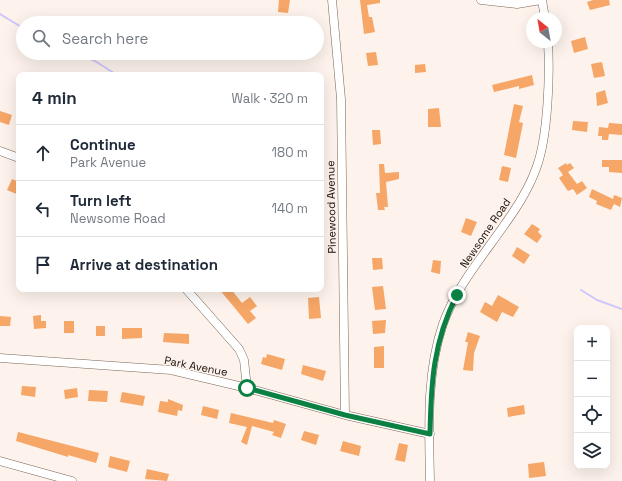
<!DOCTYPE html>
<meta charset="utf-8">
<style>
body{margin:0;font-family:"Space Grotesk",sans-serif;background:#f6f6f7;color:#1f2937}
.controls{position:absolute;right:12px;bottom:12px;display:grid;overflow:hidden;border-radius:8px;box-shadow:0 4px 16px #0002}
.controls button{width:36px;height:36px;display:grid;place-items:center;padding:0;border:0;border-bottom:1px solid #e0e1e3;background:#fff;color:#1f2937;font:20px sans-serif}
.compass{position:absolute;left:526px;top:12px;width:36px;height:36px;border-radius:50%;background:#fff;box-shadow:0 4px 16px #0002;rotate:329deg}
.stop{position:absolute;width:12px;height:12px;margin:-9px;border:3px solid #0b8043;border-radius:50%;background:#fff}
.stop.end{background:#0b8043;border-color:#fff;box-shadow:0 1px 4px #0008}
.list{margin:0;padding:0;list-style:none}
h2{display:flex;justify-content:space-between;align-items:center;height:52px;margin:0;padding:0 16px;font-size:17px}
h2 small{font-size:13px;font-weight:400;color:#747a83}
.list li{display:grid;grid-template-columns:26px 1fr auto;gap:12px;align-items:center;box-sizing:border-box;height:56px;padding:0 16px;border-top:1px solid #e0e1e3}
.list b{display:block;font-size:15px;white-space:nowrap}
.list p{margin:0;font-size:13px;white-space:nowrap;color:#747a83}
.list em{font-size:13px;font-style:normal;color:#747a83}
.icon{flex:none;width:22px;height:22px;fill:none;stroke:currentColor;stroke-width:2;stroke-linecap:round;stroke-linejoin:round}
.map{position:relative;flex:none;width:622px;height:481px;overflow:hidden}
.search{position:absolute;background:#fff;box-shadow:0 4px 16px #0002;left:16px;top:16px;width:308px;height:44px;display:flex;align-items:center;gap:10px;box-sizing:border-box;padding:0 14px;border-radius:22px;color:#747a83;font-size:15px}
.panel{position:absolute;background:#fff;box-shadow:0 4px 16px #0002;left:16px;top:72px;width:308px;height:220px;border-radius:8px}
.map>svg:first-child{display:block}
</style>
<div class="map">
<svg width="622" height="481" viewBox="0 0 622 481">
<rect width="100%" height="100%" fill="#fdf3ec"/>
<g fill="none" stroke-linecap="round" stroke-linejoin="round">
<path stroke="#cfc6fc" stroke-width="2" d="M0,14L23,28
M77,53L95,61L117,75
M581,290L597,300L622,309"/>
</g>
<path fill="#f6a666" d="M279,0H290L288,13L278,12Z
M360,0H380V3L367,5L369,17H372L375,32L364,34Z
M593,0H609L610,5L590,10L587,2Z
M585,37L588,49L574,53L571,41Z
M376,52L378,65L368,66L366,53Z
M602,62L605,76L594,78L591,64Z
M425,64L426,72L415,73V65Z
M532,75L534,85L519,89V86L494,92L492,85Z
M605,90L608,103L597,106L596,93Z
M514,104L523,106L519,122L523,123L516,158L504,155Z
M439,108L441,127H428V109Z
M0,111L12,115L9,125L0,122Z
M573,121L588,122L587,132L572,130Z
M609,123L622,124V135L609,134L608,140H602V136H598L599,127L608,128Z
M372,130H380L381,144L373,145Z
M602,160H622V173L609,172V167H602Z
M566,163L567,165L570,163L574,168L568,172L577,184L582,181L587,188L577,195L573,189L568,191L559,178L563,175L558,168Z
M379,164H384L385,173L399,172V179L386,182L388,207H384L385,210H378L376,193H380Z
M502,166L511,168L508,182L499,180Z
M12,179L19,182V195L7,190Z
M592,189L613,199L614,195L622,198L620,207L614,204L611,210L596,204L597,201L589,197Z
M466,218L477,222L471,236L461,232Z
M532,224L540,229L538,232L542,236L537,243L524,234Z
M517,247L530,255L524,264L512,256Z
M372,258H382L383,269L373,270Z
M433,260L441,261L440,274L431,272Z
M383,286L386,309L375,310L372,287Z
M219,289H231L242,303L250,297L257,306L250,311L256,318L248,324Z
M498,295L519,307L513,317L502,312L497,322L480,312L485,302L492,306Z
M319,297L321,318L309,319L308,298Z
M41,315V321H46V328L34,329L33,316Z
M0,316L11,317L10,326H0Z
M386,320L385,333L373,334L372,321Z
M64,321H74V333H64Z
M96,326H105V336H96Z
M122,328H142V338L122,339Z
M468,332L480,336L474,353L473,371L463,370L468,342H465Z
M164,333L189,334V344L163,342Z
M384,346V368H374V347Z
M267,354L285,359L282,370L261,364L263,357L266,358Z
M303,365L326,371L323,381L301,374Z
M22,386L36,387L35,397L21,395Z
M77,388L78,397L65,399L64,390Z
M89,390L108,391L107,402L88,401Z
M122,392L145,396L143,406L120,402Z
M168,399L183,405L182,411L178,410L177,416L158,412L160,401L168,402Z
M524,405L525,414L508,417L507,408Z
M203,406L219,410L217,419L201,415Z
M231,413L273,423L274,420L286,424L281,438L272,435L274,432L252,426L247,445L241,442L247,427L229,423Z
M304,431L319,435L316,445L301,440Z
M18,432L99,453L96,463L68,455V457L16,441Z
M343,441L361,446L359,456L340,451Z
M399,443L408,445L405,462L395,460Z
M110,456L130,461L127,472L108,467Z
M544,462L546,476L529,478L528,464Z
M147,469L169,474L167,481L145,479Z"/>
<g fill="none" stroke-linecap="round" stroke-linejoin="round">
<g stroke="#7a6555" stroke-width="9">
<path id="minor" d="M332,0L341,99L345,415
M481,0L517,4L541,0
M542,0L545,18
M0,151L19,158
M186,289L239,349L244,360L247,388
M0,358L171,370L247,388L345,415L430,434
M0,461L72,481
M430,481C429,430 426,373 443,324C456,287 483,256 505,224C518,206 530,187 537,166C548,135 550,75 548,42"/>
</g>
<use href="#minor" stroke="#fff" stroke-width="8"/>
</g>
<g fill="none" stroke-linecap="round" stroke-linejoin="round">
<path stroke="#0b8043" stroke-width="5" d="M247,388L345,415L430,434C431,384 433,341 457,295"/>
</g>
<g text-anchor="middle" stroke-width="3" stroke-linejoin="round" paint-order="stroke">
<g font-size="11" fill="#120a05" stroke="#fdf3ec">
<text transform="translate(331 207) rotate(-91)" y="4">Pinewood Avenue</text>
<text transform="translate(485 233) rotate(-56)" y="4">Newsome Road</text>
<text transform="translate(196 366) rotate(11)" y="4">Park Avenue</text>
</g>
</g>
</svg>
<div class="controls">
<button>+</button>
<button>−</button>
<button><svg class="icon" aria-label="locate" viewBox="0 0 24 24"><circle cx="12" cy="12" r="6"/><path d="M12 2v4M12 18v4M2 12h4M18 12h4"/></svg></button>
<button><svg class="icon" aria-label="layers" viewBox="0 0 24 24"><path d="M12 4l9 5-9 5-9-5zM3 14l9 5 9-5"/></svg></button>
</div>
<svg class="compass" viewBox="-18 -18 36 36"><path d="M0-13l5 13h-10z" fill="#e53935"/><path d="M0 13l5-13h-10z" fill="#747a83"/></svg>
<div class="stop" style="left:247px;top:388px"></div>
<div class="stop end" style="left:457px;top:295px"></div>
<div class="search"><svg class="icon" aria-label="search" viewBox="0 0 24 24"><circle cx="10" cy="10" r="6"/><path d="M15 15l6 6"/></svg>Search here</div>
<section class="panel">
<h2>4 min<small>Walk · 320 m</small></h2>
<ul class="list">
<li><svg class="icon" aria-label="ahead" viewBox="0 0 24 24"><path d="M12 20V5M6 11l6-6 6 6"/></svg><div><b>Continue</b><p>Park Avenue</p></div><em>180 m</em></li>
<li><svg class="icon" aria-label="left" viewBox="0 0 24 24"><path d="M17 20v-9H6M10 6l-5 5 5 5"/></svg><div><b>Turn left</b><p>Newsome Road</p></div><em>140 m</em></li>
<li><svg class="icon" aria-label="arrive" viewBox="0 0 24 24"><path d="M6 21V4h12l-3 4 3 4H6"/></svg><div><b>Arrive at destination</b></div></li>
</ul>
</section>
</div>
